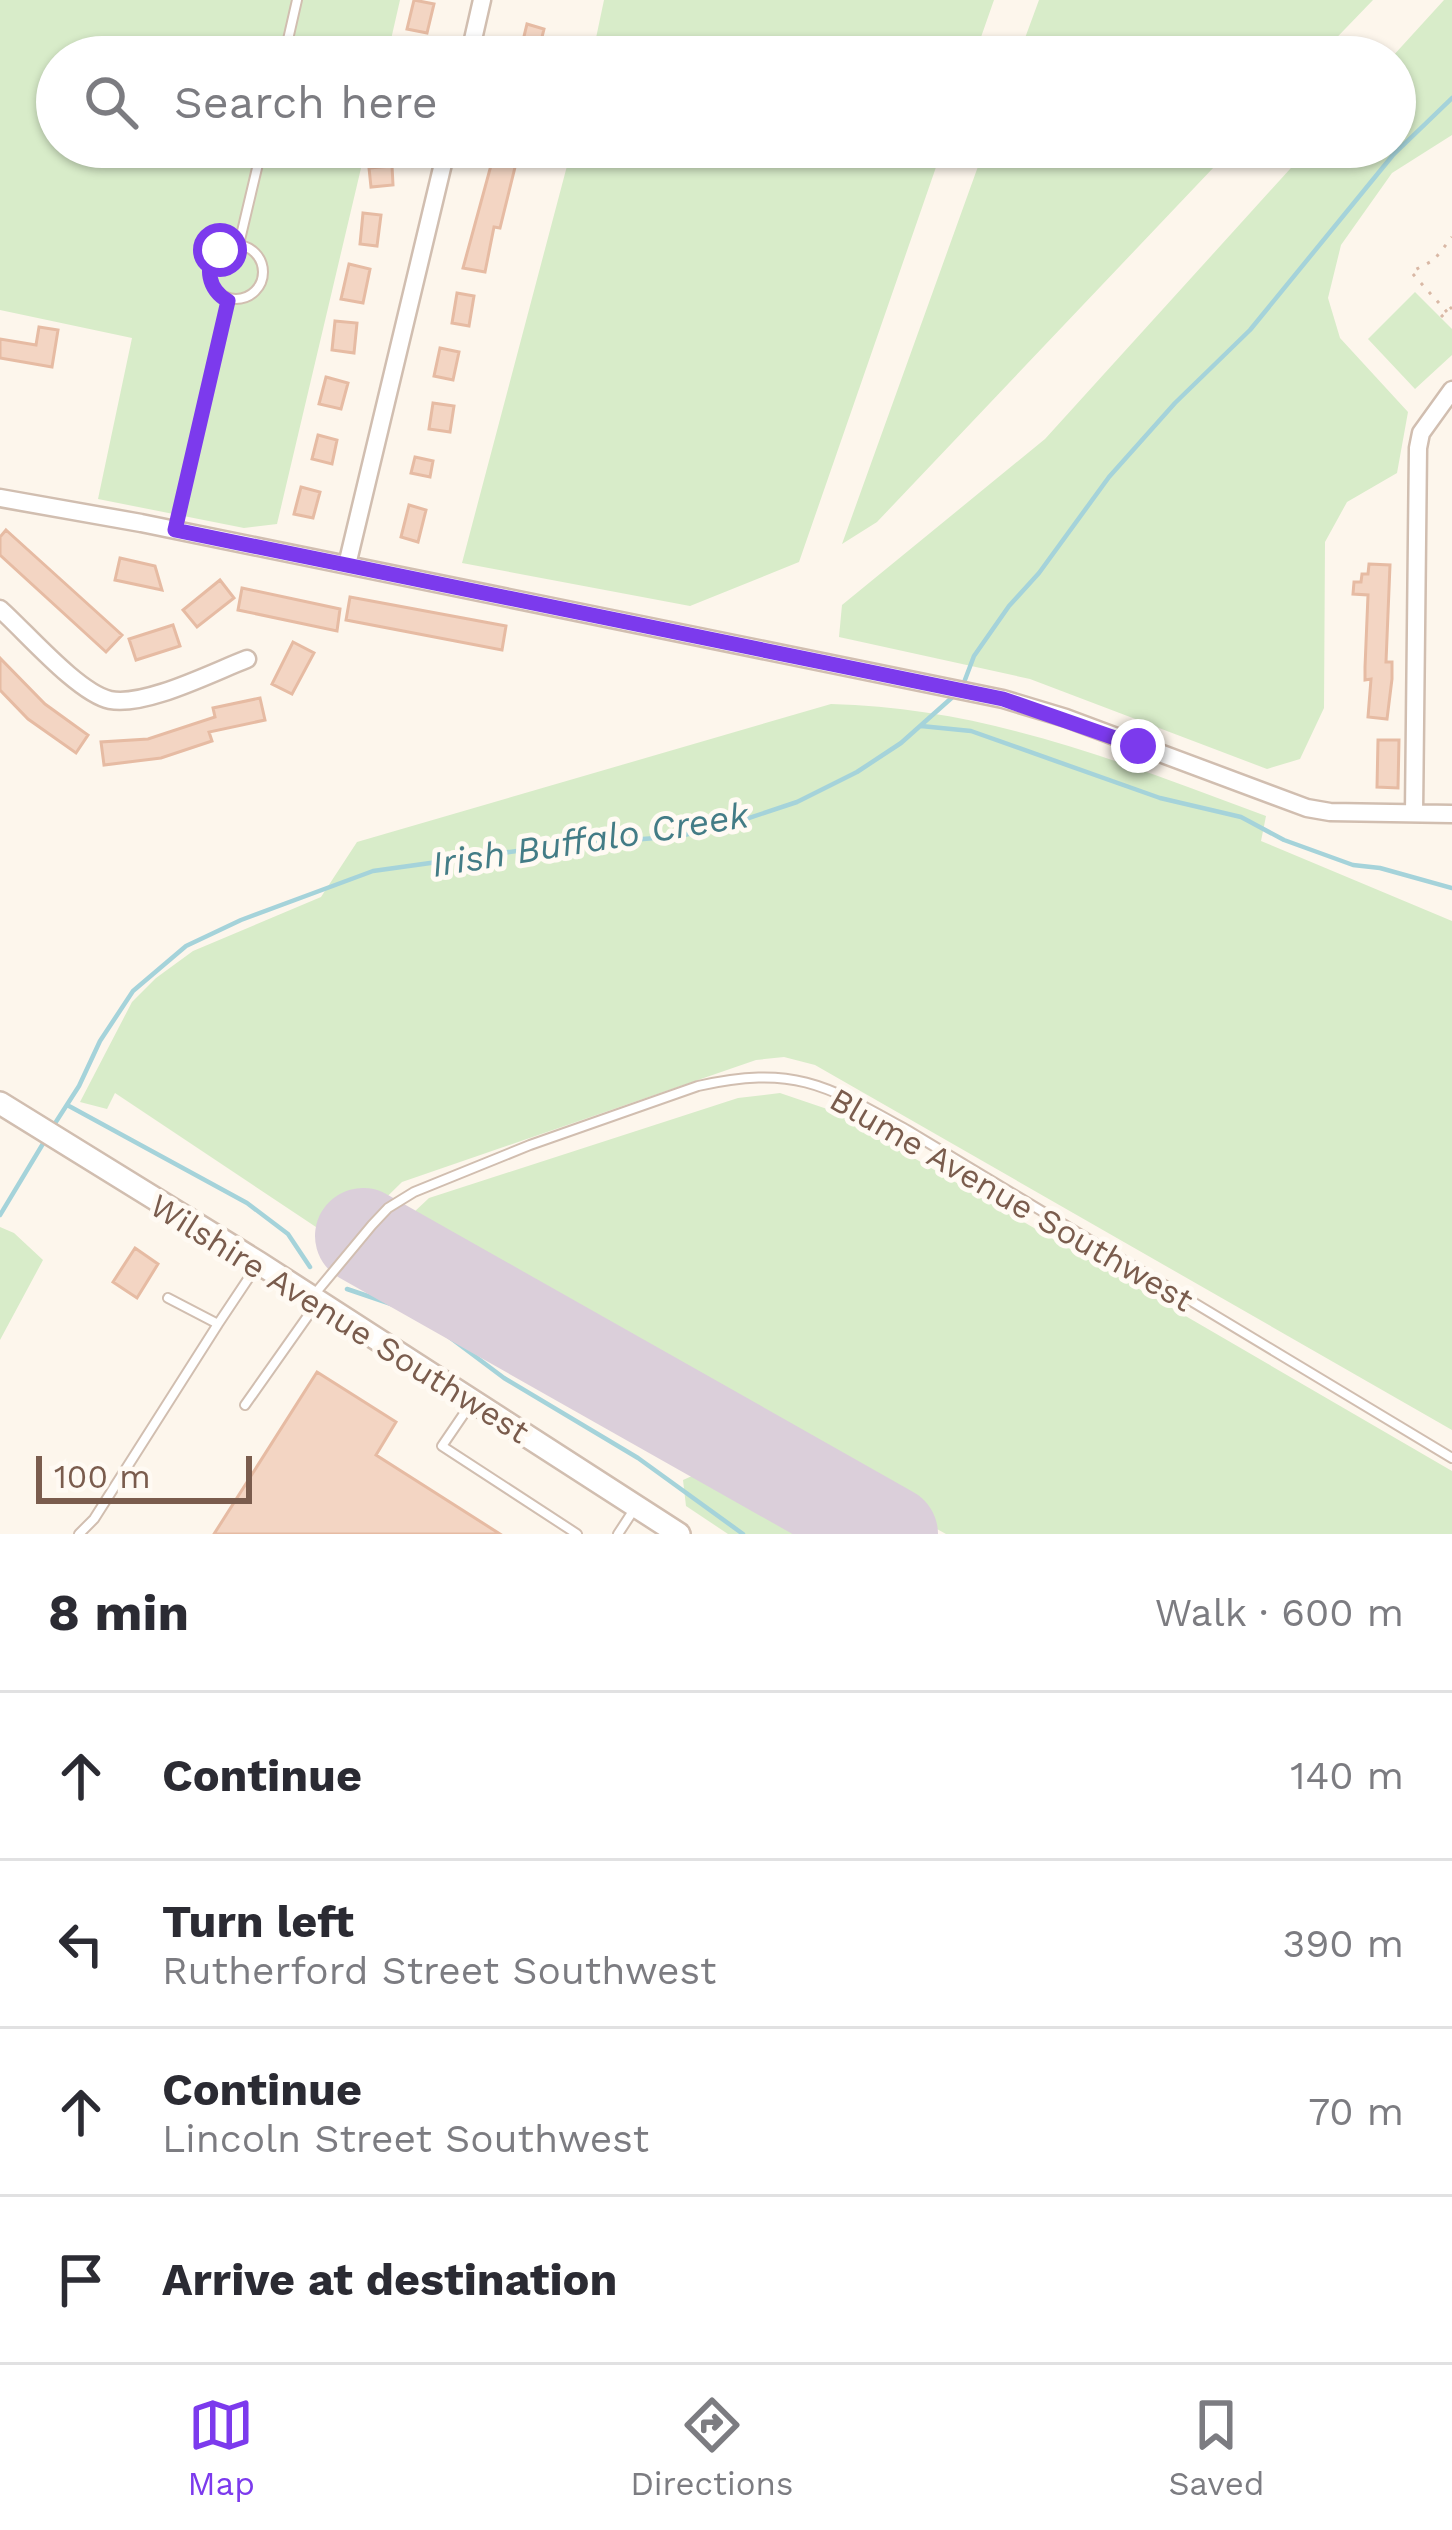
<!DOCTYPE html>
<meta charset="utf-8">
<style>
body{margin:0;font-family:"Work Sans",sans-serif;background:#f2f2f3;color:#2b2b33}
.scale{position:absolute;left:36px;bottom:30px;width:216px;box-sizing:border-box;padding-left:12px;border:6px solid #7a5c4d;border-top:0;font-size:33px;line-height:42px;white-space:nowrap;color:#7a5c4d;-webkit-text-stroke:9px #fffaf3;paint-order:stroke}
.stop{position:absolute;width:36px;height:36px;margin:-27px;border:9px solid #7c3aed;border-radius:50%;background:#fff}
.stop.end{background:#7c3aed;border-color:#fff;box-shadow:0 3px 12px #0008}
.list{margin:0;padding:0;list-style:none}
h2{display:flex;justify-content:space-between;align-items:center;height:156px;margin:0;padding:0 48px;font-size:51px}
h2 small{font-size:39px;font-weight:400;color:#7c7c81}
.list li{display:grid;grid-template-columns:78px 1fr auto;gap:36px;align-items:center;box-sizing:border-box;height:168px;padding:0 48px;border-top:3px solid #e1e1e2}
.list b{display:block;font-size:45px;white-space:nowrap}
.list p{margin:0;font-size:39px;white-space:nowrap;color:#7c7c81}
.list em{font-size:39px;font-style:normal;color:#7c7c81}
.icon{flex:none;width:66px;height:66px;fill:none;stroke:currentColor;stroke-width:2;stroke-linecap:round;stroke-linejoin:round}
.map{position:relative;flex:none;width:1452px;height:1534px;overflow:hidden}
.search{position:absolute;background:#fff;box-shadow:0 3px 9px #0004;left:36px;right:36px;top:36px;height:132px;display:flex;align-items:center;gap:30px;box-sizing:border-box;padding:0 42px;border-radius:66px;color:#7c7c81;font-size:45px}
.sheet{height:828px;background:#fff}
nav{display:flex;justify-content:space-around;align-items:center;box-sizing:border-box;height:168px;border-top:3px solid #e1e1e2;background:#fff;font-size:33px;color:#7c7c81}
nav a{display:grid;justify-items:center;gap:6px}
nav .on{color:#7c3aed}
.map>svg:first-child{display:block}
</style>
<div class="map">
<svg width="1452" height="1534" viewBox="0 0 1452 1534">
<rect width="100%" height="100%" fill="#fdf6ec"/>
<path fill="#d8ecc9" d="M0,0H400L387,57H57V147H366L277,524L244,528L98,499L132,338L0,310Z
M604,0H994L974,57H592Z
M1039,0H1373L1318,57H1018Z
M1444,0H1452V135L1392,173L1341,245L1328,298L1340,338L1408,412L1397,473L1347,502L1325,542L1324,708L1300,759L1267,769L1030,679L839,637L842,605L1045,439L1310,147H1395L1392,57Z
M572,147H943L799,562L690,606L462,563Z
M985,147H1233L877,522L842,544Z
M1415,292L1452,329V355L1415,389L1368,339Z
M831,704C984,707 1124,763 1266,816L1261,841L1452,921V1430L815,1065L784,1057L756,1060L402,1182L340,1243L115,1093L107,1109L80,1102L132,1002L156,978L193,951L321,897L357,842Z
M780,1093L833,1111L1452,1471V1534H946L395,1230L429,1198L738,1098Z
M0,1227L14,1233L43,1260L0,1340Z
M724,1469L835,1534H728L686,1506L683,1480L701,1472Z"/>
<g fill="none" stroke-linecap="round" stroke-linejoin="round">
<path stroke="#a5d3da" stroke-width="4.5" d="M963,685L974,656L1009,606L1039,573L1109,477L1175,403L1250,330L1393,155L1452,98
M921,726L971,731L1160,798L1241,817L1284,840L1353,865L1380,868L1452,888
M69,1106L247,1203L288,1234L310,1267
M52,1128L79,1086L100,1041L133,991L186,946L241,920L373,871L545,847L680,836L731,824L797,802L857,772L901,743L956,694
M0,1215L47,1137
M347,1289L400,1307L440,1330L504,1378L638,1458L743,1534"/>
<path stroke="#dbcfda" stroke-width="96" d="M363,1236L890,1534"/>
</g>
<path fill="#f3d5c3" stroke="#e6bba3" stroke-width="3" d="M414,0L434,4L427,33L407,29Z
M527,24L544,29L537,57L520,53Z
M496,147H520L500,228L494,227L485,272L463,268Z
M392,166L393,185L371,187L369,168Z
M363,213L381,215L377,246L360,244Z
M349,264L370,269L363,303L341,299Z
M457,293L474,296L469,326L452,323Z
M335,321L357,323L354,353L332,350Z
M39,327L58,330L52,367L0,358V339L36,345Z
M440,348L459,352L453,380L434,376Z
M326,377L348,383L341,409L319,404Z
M433,403L454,406L450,432L429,429Z
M318,435L337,440L332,464L312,459Z
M415,457L433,461L430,477L411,473Z
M301,487L320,492L313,518L294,514Z
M409,505L426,510L418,542L401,537Z
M6,530L122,635L106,652L0,555V537Z
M120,558L155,566L162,590L115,580Z
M1369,564L1390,565L1386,662H1392V679L1387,719L1368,717L1371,679L1365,680V667L1368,595L1353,594L1354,582H1361L1362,574H1368Z
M220,580L234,598L197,627L183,610Z
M242,588L340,609L337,631L238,610Z
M350,597L506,626L502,650L346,620Z
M173,625L180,646L136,660L129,639Z
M293,642L314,653L292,694L272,684Z
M0,658L45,704L88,735L76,753L28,719L0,690Z
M260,698L265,720L209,732L212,741L161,758L104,765L101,742L148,739L215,717L213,708Z
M1378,740H1399L1398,788L1377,787Z
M135,1248L158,1264L137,1298L113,1282Z
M317,1372L396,1422L376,1455L500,1534H214Z"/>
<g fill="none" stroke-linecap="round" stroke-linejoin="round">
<g stroke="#d1beb0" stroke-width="12">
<path id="service" d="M284,57L297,0
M239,244L262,147
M209 272a27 27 0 1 1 54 0a27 27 0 1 1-54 0Z
M175,529L228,301
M313,1296L372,1225L388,1208L414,1192L530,1145L698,1086C793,1065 825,1084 907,1130L1452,1458
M168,1298L218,1324L258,1264
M472,1402L442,1446L577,1534
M245,1405L317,1303
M79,1534L94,1519L218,1324
M618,1534L635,1508"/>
</g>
<g stroke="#d1beb0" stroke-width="21">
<path id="minor" d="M469,57L482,0
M0,498L141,523L1003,699L1066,718L1307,808L1330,812L1452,814
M347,565L447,147
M0,609C26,632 78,693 110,700C145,707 213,672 247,659
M1414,813L1418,448L1421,433L1452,390"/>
</g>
<g stroke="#d1beb0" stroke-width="26">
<path id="tertiary" d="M0,1103L259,1263L679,1534"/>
</g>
<path stroke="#d9b8a5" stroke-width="3" stroke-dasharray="3 9" stroke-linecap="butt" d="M1447,312L1411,272L1434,260L1452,237
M1441,317L1452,307"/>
<use href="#service" stroke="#fff" stroke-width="8"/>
<use href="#minor" stroke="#fff" stroke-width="16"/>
<use href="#tertiary" stroke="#fff" stroke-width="21"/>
</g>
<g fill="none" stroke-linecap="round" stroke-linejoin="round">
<path stroke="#7c3aed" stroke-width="15" d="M220,250C202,266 209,290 228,301L175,530L1003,699L1138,746"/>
</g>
<g text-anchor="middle" stroke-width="10" stroke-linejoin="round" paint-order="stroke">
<g font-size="33" fill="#7a5c4d" stroke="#fffaf3">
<text transform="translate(1012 1199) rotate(30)" y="12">Blume Avenue Southwest</text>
<text transform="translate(340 1318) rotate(32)" y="12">Wilshire Avenue Southwest</text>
</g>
<g font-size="36" font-style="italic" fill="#437c86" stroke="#fffaf3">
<text transform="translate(590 839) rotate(-9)" y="13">Irish Buffalo Creek</text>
</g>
</g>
</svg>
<div class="scale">100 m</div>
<div class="stop" style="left:220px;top:250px"></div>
<div class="stop end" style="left:1138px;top:746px"></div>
<div class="search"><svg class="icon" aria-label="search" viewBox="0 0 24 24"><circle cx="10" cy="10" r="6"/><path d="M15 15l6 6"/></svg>Search here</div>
</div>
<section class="sheet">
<h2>8 min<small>Walk · 600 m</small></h2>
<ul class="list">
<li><svg class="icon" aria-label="ahead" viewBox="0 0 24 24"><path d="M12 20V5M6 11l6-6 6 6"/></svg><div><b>Continue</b></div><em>140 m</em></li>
<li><svg class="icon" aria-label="left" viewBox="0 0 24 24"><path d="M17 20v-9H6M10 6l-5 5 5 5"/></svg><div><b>Turn left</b><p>Rutherford Street Southwest</p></div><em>390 m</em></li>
<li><svg class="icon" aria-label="ahead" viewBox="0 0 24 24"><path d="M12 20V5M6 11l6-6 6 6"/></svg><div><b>Continue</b><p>Lincoln Street Southwest</p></div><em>70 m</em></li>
<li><svg class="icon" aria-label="arrive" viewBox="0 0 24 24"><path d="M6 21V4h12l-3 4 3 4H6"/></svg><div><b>Arrive at destination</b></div></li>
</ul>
</section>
<nav>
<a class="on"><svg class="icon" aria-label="map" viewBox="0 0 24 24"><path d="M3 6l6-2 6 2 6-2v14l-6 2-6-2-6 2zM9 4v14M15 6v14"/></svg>Map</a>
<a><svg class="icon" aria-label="directions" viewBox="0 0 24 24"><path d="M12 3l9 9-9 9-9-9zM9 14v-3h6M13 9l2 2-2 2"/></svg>Directions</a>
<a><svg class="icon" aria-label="saved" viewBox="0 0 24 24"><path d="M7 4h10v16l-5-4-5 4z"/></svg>Saved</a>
</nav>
